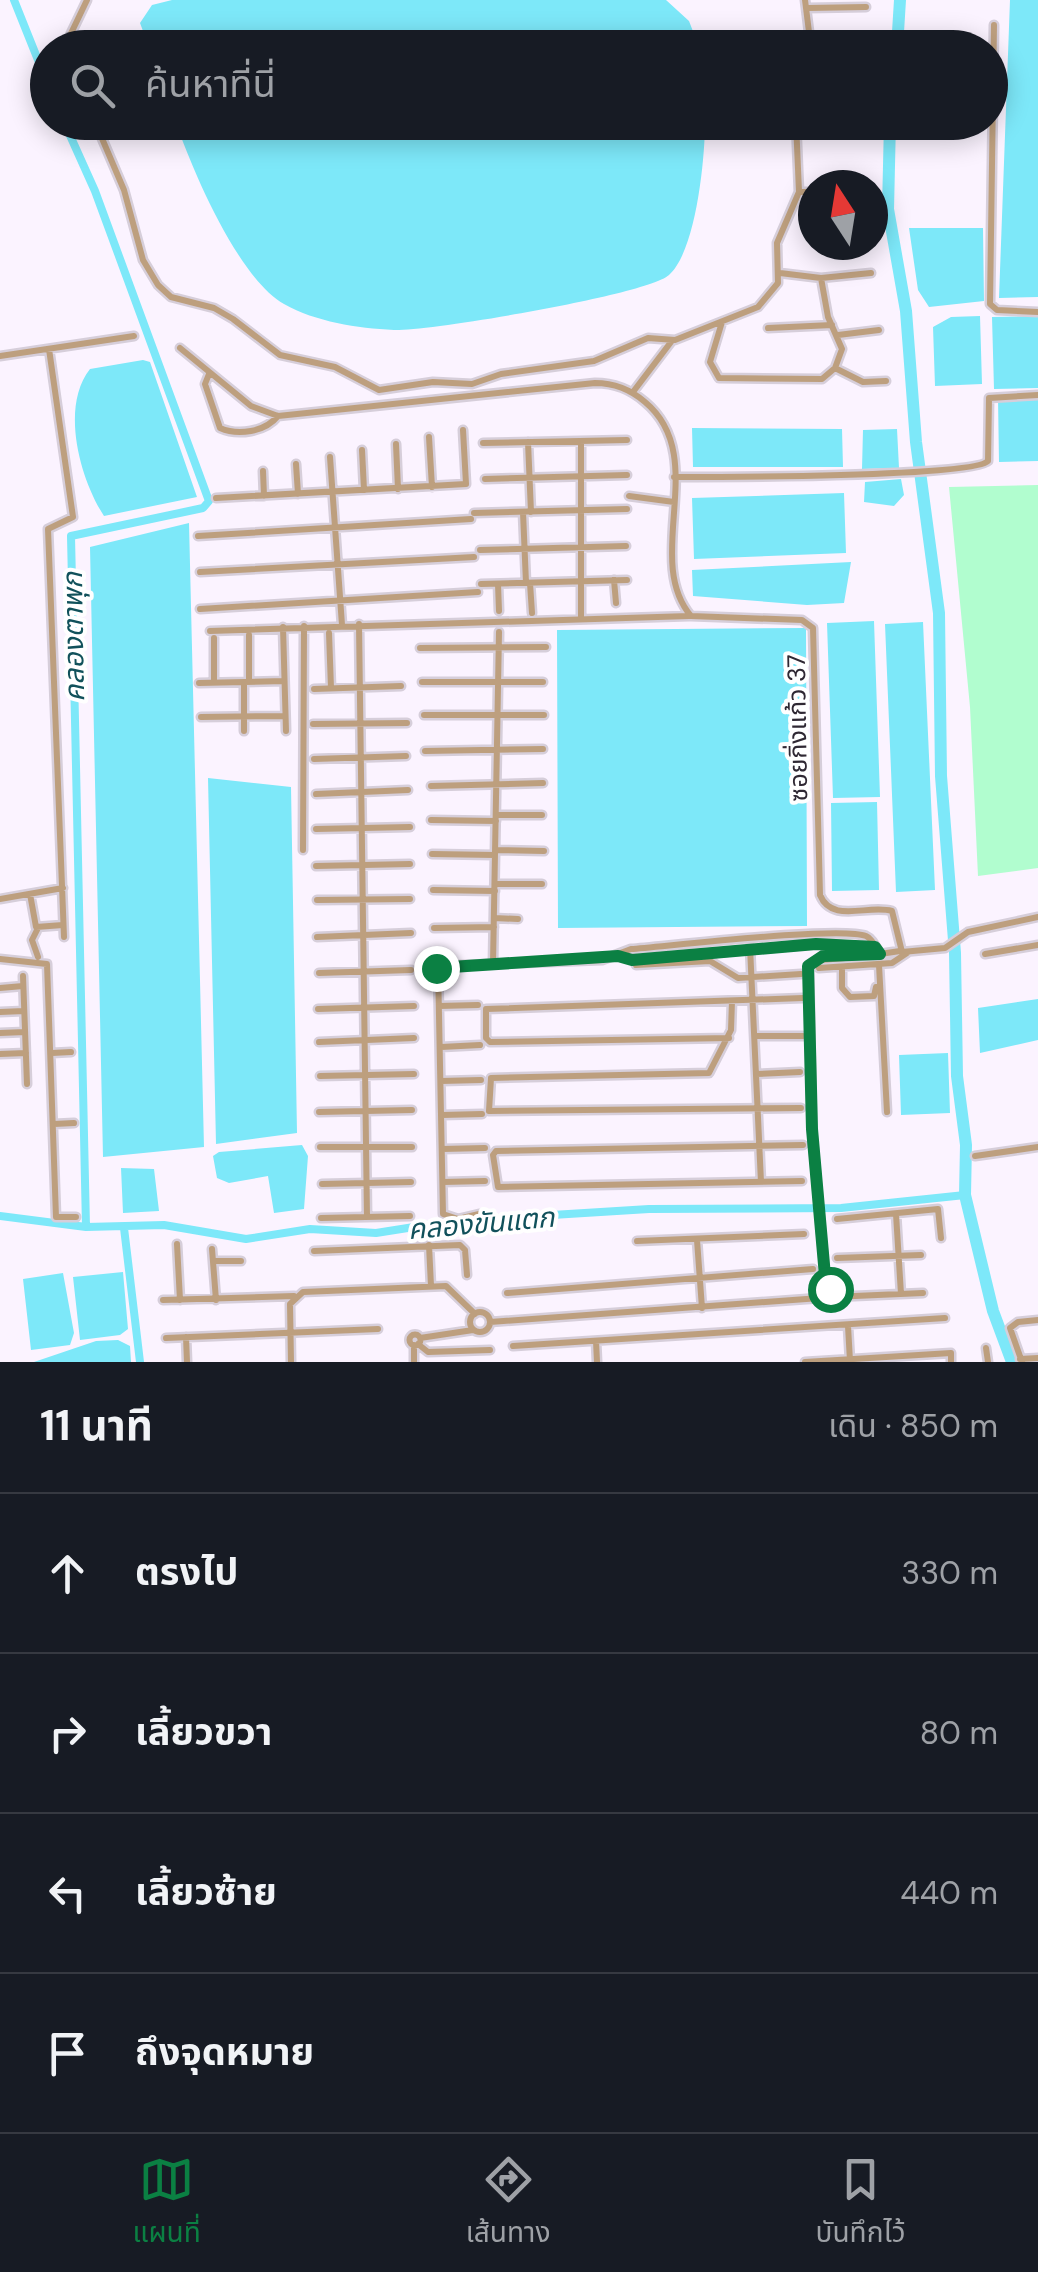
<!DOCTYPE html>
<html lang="th">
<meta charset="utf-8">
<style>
body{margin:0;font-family:"DM Sans","Noto Sans Thai",sans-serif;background:#20242c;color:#f1f3f6}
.compass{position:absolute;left:798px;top:170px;width:90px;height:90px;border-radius:50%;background:#171b24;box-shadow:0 5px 25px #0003;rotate:348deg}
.stop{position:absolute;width:30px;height:30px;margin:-22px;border:8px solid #0b8043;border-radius:50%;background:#fff}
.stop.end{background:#0b8043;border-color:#fff;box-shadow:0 2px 10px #0008}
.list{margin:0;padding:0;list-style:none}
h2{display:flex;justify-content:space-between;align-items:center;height:130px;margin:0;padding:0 40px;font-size:42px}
h2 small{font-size:32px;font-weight:400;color:#9ea1a6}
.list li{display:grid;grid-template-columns:65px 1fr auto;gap:30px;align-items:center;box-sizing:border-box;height:160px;padding:0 40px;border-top:2px solid #363941}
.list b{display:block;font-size:38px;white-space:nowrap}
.list em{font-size:32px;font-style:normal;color:#9ea1a6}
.icon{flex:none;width:55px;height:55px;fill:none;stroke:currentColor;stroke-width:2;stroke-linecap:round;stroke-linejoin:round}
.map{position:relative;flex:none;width:1038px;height:1362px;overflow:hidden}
.search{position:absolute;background:#171b24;box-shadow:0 5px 25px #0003;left:30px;right:30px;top:30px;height:110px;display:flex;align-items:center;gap:25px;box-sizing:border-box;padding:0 35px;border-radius:55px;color:#9ea1a6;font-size:38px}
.sheet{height:770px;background:#171b24}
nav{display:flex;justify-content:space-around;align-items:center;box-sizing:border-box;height:140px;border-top:2px solid #363941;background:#171b24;font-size:28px;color:#9ea1a6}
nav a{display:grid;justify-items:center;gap:5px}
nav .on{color:#0b8043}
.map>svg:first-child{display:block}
</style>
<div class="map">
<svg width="1038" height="1362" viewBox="0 0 1038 1362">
<rect width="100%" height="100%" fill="#fbf3ff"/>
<path fill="#b1fdcf" d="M1038,485V868L978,876L970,707L949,487Z"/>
<path fill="#7de8f9" d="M172,0H666L689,21L699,47H149L140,23L152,5Z
M1010,0H1038V297L999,298Z
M705,123C705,159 696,251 669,275C647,295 430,331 394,330C357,328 316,322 284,304C238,278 193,171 176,123Z
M909,228H983L984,301L929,307L918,290Z
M980,316L982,384L935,386L933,327L951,317Z
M1038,316V388L994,389L992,317Z
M143,360L150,362L197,497L104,516C80,479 60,407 90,369Z
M998,398H1038V461L999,462Z
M692,428L842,429L843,467H693Z
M897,429L899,468L862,469L863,430Z
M901,479L904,495L894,506L864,502L865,482Z
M844,493L846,553L694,559L692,498Z
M189,523L204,1147L103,1157L90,547Z
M851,562L844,603L807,605L693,596L692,570Z
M874,621L880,797L833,798L827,623Z
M923,622L935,890L896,892L885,624Z
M806,628L807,926L558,928L557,630Z
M208,778L291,787L297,1133L216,1144Z
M877,802L879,890L832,891L831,803Z
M1038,999V1040L980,1053L978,1008Z
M948,1053L950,1113L901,1115L899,1055Z
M302,1145L308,1156L304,1209L274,1213L268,1176L229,1183L217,1178L213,1156L219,1152Z
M121,1168L154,1169L159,1211L123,1213Z
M123,1272L128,1329L120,1335L80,1340L73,1277Z
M63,1273L74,1333L70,1345L31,1350L23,1279Z
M118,1340L130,1346L131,1362H34L96,1341Z"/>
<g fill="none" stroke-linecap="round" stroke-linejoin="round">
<path stroke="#7de8f9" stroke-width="8" d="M14,0L48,85
M64,122L95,191L209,501L203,508L71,536L86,1227
M0,1216L86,1227L164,1225L246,1239L310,1229L376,1233L433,1224L456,1230L520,1217L649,1209L841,1208L965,1195
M124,1228L140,1362"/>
<path stroke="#7de8f9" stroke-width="12" d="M897,48L900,0
M890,122L888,209L906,311L916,442L939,613L941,776L955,953L957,1076L966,1145L965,1195L993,1311L1012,1362"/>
<g stroke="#d6ceda" stroke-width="11">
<path id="minor" d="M805,0L811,48
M808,8L866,7
M994,25L990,304L997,310L1038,312
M64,48L87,0
M95,122L124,190L143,260L158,285L171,297L214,308L233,319L280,355L335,367L379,390L433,382L472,384L501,374L594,361L648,338L675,340L758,307L778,283L777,243L799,192L796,122
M796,128L866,126
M799,192H813
M780,273L821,278L871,273
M722,322L710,362L719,378L822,379L835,368L842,349L828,317L821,278
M768,328L832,325
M838,335L879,330
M180,348L251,406L278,416L595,383C615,383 630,389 645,402C711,457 642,558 691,616L802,620L813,628L820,895C832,924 868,904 892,911L902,952L945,948L968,932L1038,917
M49,349L73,517L48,529L64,937
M0,356L134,336
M835,368L863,382L886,381
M209,374L205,384L220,428C238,436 265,432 278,416
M633,392L671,342
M429,437L432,487
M528,442L531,512
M483,443L627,440
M396,444L398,489
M362,450L364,490
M330,457L342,625
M296,464L298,494
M263,471L264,496
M674,477C714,477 974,477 988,461L989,398L1038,395
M485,479L627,475
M629,496L674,502
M216,498L466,484L463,430
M523,512L526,583
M474,513L627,509
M198,536L471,519
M480,550L626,546
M200,572L474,557
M614,580L616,603
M530,583L532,613
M481,584L627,580
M498,584L499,611
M200,609L478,592
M581,617V441
M359,624L367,1217
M283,627L286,731
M210,631L689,616
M329,633L331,688
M214,638V682
M420,648L546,647
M249,682V635
M422,682H543
M199,683L284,681
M314,689L401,686
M424,715H544
M201,717L285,716
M313,724L407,723
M244,731V682
M425,751L543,749
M314,759L406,756
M431,786L543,783
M316,794L408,790
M496,815H542
M431,820L496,821
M316,829L410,827
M303,850L304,626
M495,850L544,851
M432,854L495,855
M316,866L410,864
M495,884H542
M433,890L495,891
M30,894L36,927L63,925
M0,899L63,888
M317,900L410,899
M494,918L518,919
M38,928L32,940L38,957
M434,928L494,927
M317,937L411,933
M750,947L761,1182
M985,954L1038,945
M620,956L632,960L816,944L875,947
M0,959L47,964L56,1217H76
M820,960L858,957
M493,964L499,632
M636,965L710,961L738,978L801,974
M879,965L887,1112
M819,968L892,963L907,953
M842,968V988L850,997L874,996L876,987
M319,973L411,970
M23,976L27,1084
M0,988L23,986
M732,1001L731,1030L709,1073L491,1078L489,1111L801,1108
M439,1006L478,1005
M318,1009L414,1006
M0,1012L24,1011
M0,1033L25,1032
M755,1036H803
M729,1038L490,1042L486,1038V1009L803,998
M319,1042L414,1038
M441,1047L480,1045
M52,1053L71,1052
M0,1054L26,1053
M756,1074L800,1072
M320,1076L414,1074
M441,1081L481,1080
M319,1112L412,1110
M442,1115L482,1114
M54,1124L74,1123
M320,1147H412
M442,1149L485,1148
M975,1156L1038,1147
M802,1181L498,1187L493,1155L496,1151L803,1145
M443,1182L485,1181
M322,1184L411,1182
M479,1214L458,1219L443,1214L438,966L602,960L631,949C670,946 840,926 866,936C873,939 876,948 880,954L900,951
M896,1214L901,1294
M321,1218L410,1216
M837,1219L938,1209L941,1238
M697,1240L702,1308
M637,1241L804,1234
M177,1244L180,1300
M429,1245L431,1286
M212,1249L216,1300
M314,1251L460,1245L465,1250L467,1275
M837,1258L921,1255
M215,1261H241
M826,1287L812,1129L809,965L823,956L880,954
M819 1294a7 7 0 1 1 14 0a7 7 0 1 1-14 0Z
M507,1293L813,1269
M832,1297L923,1293
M163,1300L294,1296
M470 1322a10 10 0 1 1 20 0a10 10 0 1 1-20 0Z
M490,1322L820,1298
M848,1326L850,1361
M409.5 1340a5.5 5.5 0 1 1 11 0a5.5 5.5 0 1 1-11 0Z
M186,1337L187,1362
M166,1338L378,1329
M420,1338L473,1330
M596,1341L597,1362
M418,1344L428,1352L490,1350
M414,1345V1362
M513,1346L945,1318
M986,1348L988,1362
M1020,1359L1038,1358
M291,1362L290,1304L303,1292L446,1286L475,1314
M805,1362L951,1353V1362
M1022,1362L1010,1328L1018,1322L1038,1320"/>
</g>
<use href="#minor" stroke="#bd9f7e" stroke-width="6"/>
</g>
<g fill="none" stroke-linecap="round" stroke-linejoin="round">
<path stroke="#0b8043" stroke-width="12" d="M436,968L618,956L632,960L816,944L875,947L880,954L823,956L808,966L812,1129L826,1287L830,1289"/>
</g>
<g text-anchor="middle" stroke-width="8" stroke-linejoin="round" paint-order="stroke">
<g font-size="25" fill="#2f2833" stroke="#fff">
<text transform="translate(797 728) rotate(-91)" y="9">ซอยกิ่งแก้ว 37</text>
</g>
<g font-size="28" font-style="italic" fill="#11515b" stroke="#fff">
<text transform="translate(73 637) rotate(-91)" y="10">คลองตาพุก</text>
<text transform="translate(481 1223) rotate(-5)" y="10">คลองขันแตก</text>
</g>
</g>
</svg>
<svg class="compass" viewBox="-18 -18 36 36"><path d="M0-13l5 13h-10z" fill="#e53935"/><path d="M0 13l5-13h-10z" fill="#9ea1a6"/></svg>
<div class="stop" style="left:830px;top:1289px"></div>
<div class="stop end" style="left:436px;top:968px"></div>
<div class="search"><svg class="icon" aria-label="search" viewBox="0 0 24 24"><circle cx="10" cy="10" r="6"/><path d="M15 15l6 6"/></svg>ค้นหาที่นี่</div>
</div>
<section class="sheet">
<h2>11 นาที<small>เดิน · 850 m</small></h2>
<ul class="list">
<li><svg class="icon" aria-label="ahead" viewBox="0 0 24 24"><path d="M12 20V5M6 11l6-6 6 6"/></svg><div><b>ตรงไป</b></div><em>330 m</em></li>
<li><svg class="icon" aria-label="right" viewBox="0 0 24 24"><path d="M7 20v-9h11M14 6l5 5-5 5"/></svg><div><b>เลี้ยวขวา</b></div><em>80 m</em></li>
<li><svg class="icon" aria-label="left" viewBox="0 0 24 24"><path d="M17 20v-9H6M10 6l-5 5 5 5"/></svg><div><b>เลี้ยวซ้าย</b></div><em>440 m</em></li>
<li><svg class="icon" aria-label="arrive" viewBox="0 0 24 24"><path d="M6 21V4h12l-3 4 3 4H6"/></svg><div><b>ถึงจุดหมาย</b></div></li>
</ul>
</section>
<nav>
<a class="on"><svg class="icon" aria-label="map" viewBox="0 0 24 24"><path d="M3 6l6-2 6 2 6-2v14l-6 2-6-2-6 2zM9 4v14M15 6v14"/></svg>แผนที่</a>
<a><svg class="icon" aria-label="directions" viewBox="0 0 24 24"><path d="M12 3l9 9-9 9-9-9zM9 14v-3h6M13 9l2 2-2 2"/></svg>เส้นทาง</a>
<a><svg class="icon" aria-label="saved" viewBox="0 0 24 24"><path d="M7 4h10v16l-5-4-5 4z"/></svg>บันทึกไว้</a>
</nav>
